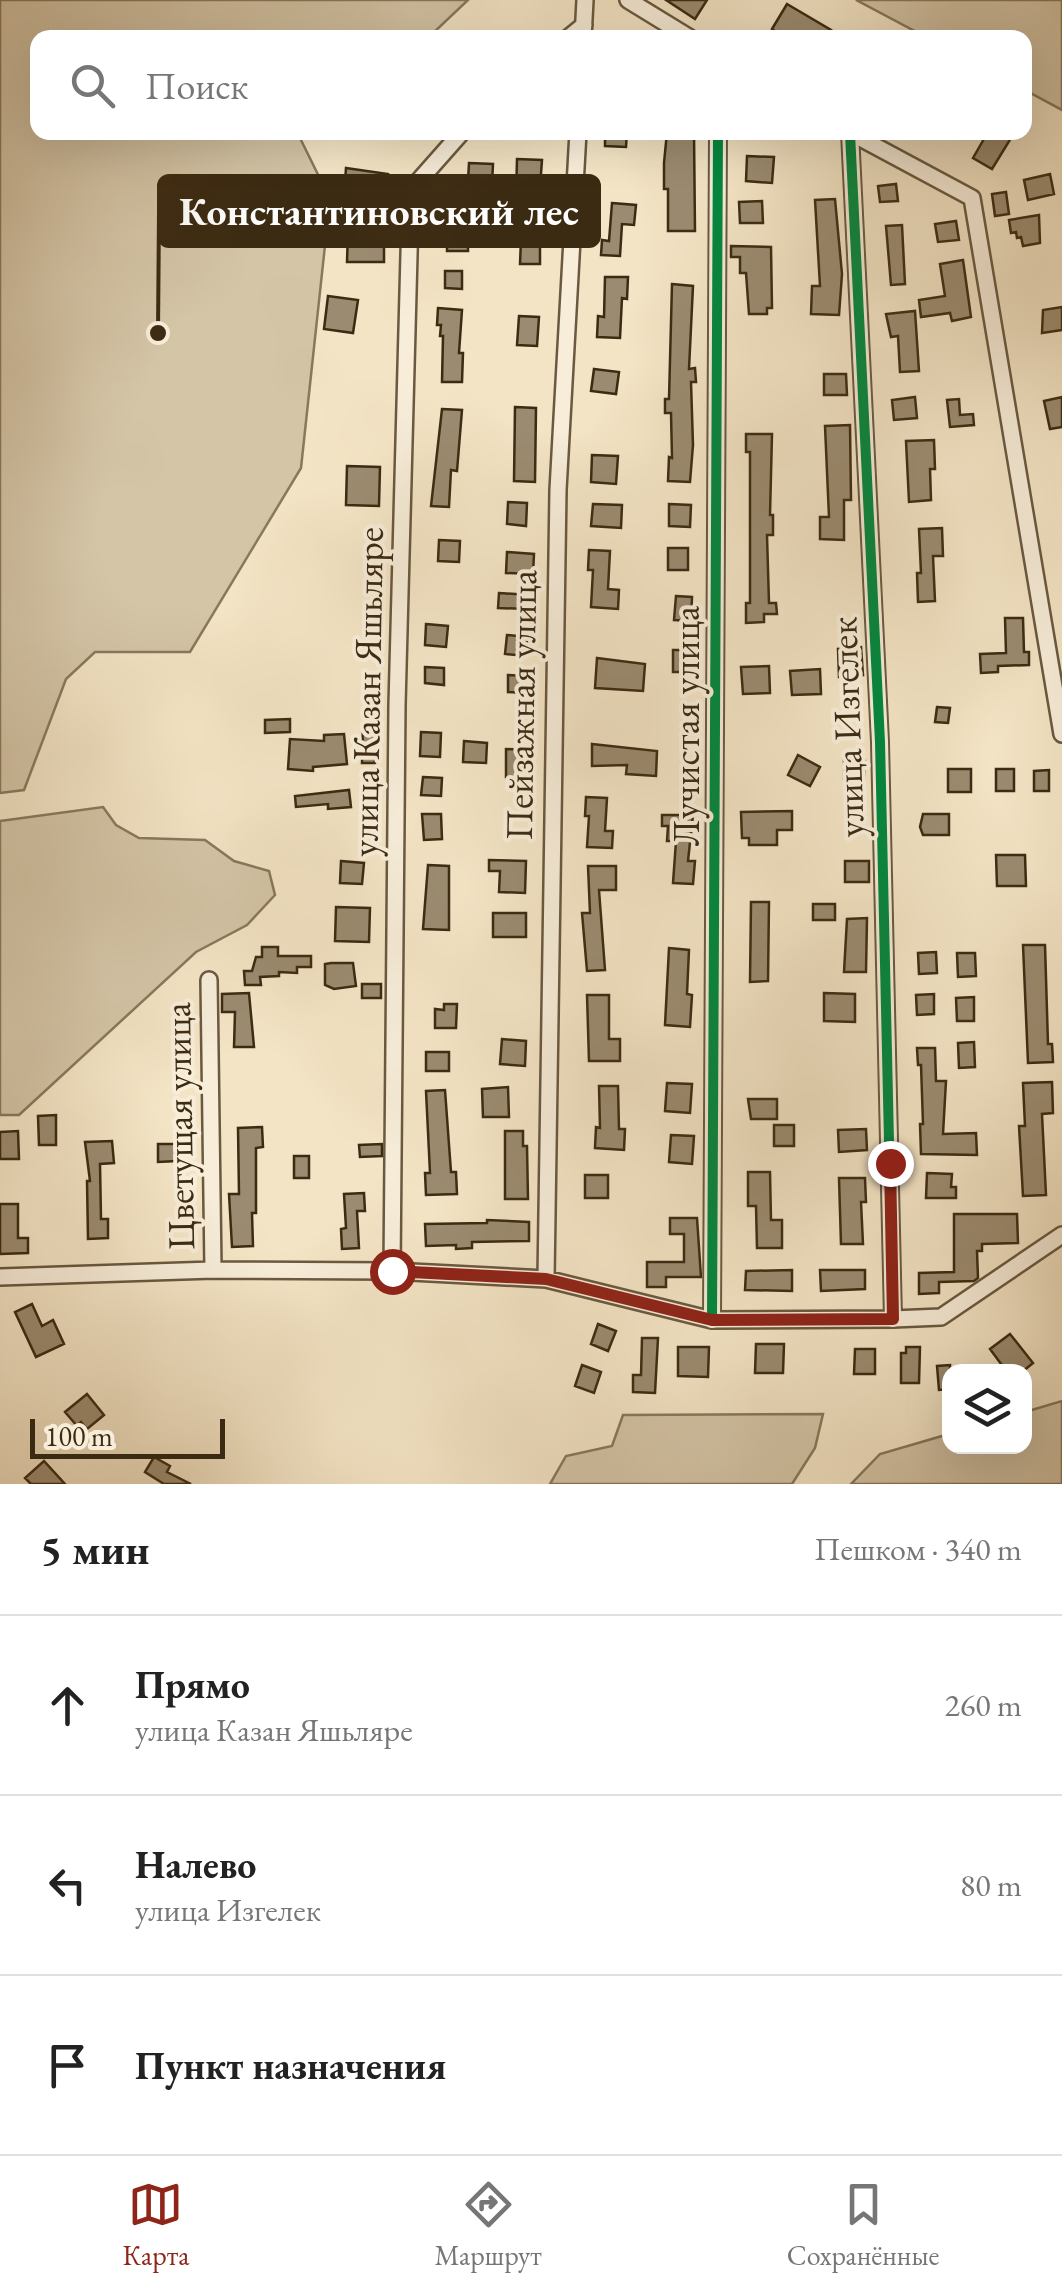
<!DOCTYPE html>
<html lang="ru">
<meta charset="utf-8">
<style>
body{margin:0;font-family:"EB Garamond",serif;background:#f6f6f6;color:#222}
.controls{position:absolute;right:30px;bottom:30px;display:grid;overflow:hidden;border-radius:20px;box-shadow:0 10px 40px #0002}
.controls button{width:90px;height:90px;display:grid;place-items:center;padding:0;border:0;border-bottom:2px solid #e0e0e0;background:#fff;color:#222;font:50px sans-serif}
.scale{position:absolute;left:30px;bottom:25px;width:195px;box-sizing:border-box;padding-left:10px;border:5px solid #3c2b13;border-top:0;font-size:28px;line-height:35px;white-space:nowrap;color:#3c2b13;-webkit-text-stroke:8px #f7edd9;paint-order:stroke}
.stop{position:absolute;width:30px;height:30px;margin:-22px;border:8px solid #8f2418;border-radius:50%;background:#fff}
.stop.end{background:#8f2418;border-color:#fff;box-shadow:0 2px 10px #0008}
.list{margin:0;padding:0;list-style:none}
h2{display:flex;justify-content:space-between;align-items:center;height:130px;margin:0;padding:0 40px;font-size:42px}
h2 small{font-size:32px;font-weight:400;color:#767676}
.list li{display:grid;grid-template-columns:65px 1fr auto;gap:30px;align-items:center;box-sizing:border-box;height:180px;padding:0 40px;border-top:2px solid #e0e0e0}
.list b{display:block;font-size:38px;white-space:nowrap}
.list p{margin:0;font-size:32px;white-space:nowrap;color:#767676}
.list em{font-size:32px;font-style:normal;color:#767676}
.icon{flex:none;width:55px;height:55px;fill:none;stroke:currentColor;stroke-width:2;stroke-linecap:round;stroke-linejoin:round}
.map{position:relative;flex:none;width:1062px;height:1484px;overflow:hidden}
.search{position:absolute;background:#fff;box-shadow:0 10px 40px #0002;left:30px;right:30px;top:30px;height:110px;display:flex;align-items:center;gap:25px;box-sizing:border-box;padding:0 35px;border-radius:20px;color:#767676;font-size:38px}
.sheet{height:670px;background:#fff}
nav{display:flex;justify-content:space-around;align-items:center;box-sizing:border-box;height:140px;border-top:2px solid #e0e0e0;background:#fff;font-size:28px;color:#767676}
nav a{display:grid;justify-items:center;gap:5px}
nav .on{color:#8f2418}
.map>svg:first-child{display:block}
</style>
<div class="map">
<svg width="1062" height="1484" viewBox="0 0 1062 1484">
<rect width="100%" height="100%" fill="#f3e4c5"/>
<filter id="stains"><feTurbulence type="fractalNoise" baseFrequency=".002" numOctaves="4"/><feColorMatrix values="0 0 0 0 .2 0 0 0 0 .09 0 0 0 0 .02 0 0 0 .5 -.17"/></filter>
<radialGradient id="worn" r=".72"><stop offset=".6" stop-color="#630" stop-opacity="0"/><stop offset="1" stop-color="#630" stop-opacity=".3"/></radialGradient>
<path fill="#d4c5a7" stroke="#88785d" stroke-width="2.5" d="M0,0H468L429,37L38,38V132L308,133L300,138L330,199L301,468L190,652H95L66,679L24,790L0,793Z
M856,0H1062V110L1025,90L1024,38L926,37Z
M103,807L116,825L139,838L205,840L234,861L269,871L275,895L247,925L196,952L19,1115H0V821Z
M1062,1401V1484H851L880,1454L949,1434L950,1446H1024L1025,1412Z
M823,1414L815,1448L792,1484H550L566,1456L612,1446L623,1415Z"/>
<path fill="#9b8b70" stroke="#3c2b13" stroke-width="2.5" d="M666,0H707L695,19Z
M787,4L831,30L826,38H785L772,29Z
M605,132H627L626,147L605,146Z
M667,132H694L695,231H668V189H664V163Z
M988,132H1002L1011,138L992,169L973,158Z
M747,156L774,157L772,183L746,181Z
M517,159L542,160L538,215L507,214L508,197H516Z
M469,163L493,164L492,185L468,181Z
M346,168L388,174L386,192L379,191L377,203L372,202L371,210L359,209L360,201L353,200L355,183L345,182Z
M1050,174L1054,194L1028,200L1024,180Z
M896,184L898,201L880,202L878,186Z
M1006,192L1009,214L995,216L992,194Z
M835,199L842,274L839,315L811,314L812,286H820L815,200Z
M762,201L763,223H740L739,202Z
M612,203L636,205L634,225L622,224L620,256L601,255L602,240L609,241Z
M1039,215L1040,243L1023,246L1021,237L1017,238L1016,232L1011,233L1009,220Z
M956,221L959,240L938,242L935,224Z
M902,225L905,284L891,285L886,226Z
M348,230H384V262H347Z
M447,234H468V251H447Z
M521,239H540V264H520Z
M731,246L771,247L772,308H767V314H749L746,273H740V257H731Z
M963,260L971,317L952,321L950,313L921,317L919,300L945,296L940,264Z
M445,271H462V289L445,288Z
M605,277H628L627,299L622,298L620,338L597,337L598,316L604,317Z
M672,284L693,286L689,369L695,368L696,382H691L693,445L690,482L668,481L669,457L672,458L671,413H665V399H669Z
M328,296L358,300L353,333L324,329Z
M1062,307V330L1042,333L1043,310Z
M438,308L462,310L459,353H463L462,382H442L443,336H440L441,325H437Z
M915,311L919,371L900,372L898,336L891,337L886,314Z
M519,316L539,317L537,346L517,345Z
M594,369L619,372L616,394L591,391Z
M824,374H846L847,395H824Z
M915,397L917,418L894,420L892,400Z
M1062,397V427L1050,429L1044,401Z
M959,399L960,415L973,414L974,425L950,427L947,400Z
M515,407L536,408L535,482L514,481Z
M442,409L462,410L457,471L451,470L449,507L431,506Z
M850,425L851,500H844V540L820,539V517H829L825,426Z
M746,434H772L770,515H773V535H767L769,603H776L777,614H764V622L746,623V603H750V452H746Z
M934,440L935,469H930L931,500L909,502L906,441Z
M592,455L618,456L616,484L591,482Z
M347,466L380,467L379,506L346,505Z
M508,502L527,503L526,526L507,524Z
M593,504L622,505L621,528L591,526Z
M669,504L691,505L690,527L669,526Z
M942,528L943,556H933L935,601L918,602L917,573H921L919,529Z
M439,540L460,541L459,562L438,561Z
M668,548H688V570H668Z
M589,550L610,551L608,589L619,590L618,609L591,607L593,570H588Z
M507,552L534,554L533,574L506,573Z
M499,593L529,595L528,609L498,608Z
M676,596L692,597L691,621L674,620Z
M1005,618H1023L1024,652H1029V665L998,666V672L981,673L980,654L1006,653Z
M426,624L448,626L446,647L425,645Z
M507,635L528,637L526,656L505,654Z
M861,647L863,675L839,677L838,649Z
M673,650H691V672H673Z
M597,658L645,664L643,691L595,688Z
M769,666L770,693L743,694L741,667Z
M425,667L444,668V685L425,683Z
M820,669L821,694L792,695L790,671Z
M508,675L525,676L524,693L508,692Z
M937,707L950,708L948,723L935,722Z
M290,719V732L265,733V720Z
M363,726H375V763H362Z
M421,732L441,733L440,757L420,756Z
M344,734L347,764L313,767V771L288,769L290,739L324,741V735Z
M464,741L487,743L486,763L463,762Z
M592,744L657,751L656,776L626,774L627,765L592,766Z
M506,749L528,750L527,778L506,777Z
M798,755L820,767L810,786L788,775Z
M844,760L865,761L864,780L844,779Z
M948,769H971V792H948Z
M996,769H1014V791H996Z
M1049,770V791H1034V771Z
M423,777L442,778L441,796L421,795Z
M349,790L351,807L328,809V804L296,807L295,796Z
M586,797L607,798L605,831H613L612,848L587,847L589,816H585Z
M792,811V830H777V845H749V838H742L741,812Z
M422,814H441L442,839L424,840Z
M923,814H949V835H923L920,827Z
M662,815H693L688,861H695L693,884L673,883L676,841H667L668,826H662Z
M996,855H1025L1026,886H997Z
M489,860L526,861L525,893L499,892L500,871H489Z
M341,861L364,863L362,884L340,883Z
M845,861H869V882H845Z
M428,865L449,866V930L423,929Z
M588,866H616V890H599L605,970L587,971L582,913H590Z
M751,902H769L768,981L750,982Z
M813,904H835V920H813Z
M336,907L370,908L369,942L335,941Z
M493,913H526V937H493Z
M867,918L866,972H844L847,919Z
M1023,945H1045L1048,1044H1052L1053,1062L1028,1063Z
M262,947H278V956H311V967H297V973L279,972V976L260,977L261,985H245L244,971H252L256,957H262Z
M669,948L689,950L687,994L692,995L690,1027L665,1025Z
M936,952L937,973L919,974L918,953Z
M957,953H975L976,976L958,977Z
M331,963H353L356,986L334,989L325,985V964Z
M362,984H381V998H362Z
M249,993L254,1047H234L235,1012H222V994Z
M824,993L855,994V1022L824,1021Z
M934,994V1014L917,1015L916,995Z
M587,995H609V1039H620V1061H589Z
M974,997V1021H957L956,998Z
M444,1004H457L456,1028H435V1009L444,1010Z
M502,1039L526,1041L525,1066L500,1064Z
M974,1042L975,1067L959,1068L958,1043Z
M917,1048H935L936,1081H946L943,1134L976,1133L977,1155L921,1154L920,1124H923L921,1065H918Z
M426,1052H449V1071H426Z
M1052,1082L1053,1113L1042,1114L1046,1195L1023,1196L1019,1126H1025L1023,1083Z
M667,1083L692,1084L690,1113L665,1111Z
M599,1086H618L619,1129H625L624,1150L595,1148L596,1127L600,1128Z
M508,1087L509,1117H483L482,1089Z
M445,1090L451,1172H456L457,1194L426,1195L425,1173H430L426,1091Z
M748,1099H777V1119H751Z
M56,1115V1145H39L38,1116Z
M774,1125H794V1146H774Z
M262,1127L263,1147L256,1148V1213H252L253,1246L232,1247L229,1194H239L238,1128Z
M866,1129L867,1150L839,1152L838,1130Z
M18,1131L19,1159H0V1132Z
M505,1131H523V1146H527L528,1199H505Z
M671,1135L694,1136L692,1164L669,1162Z
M112,1141L114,1163L100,1164L101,1219H108V1238L88,1239L87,1181H90L85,1142Z
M158,1144H177V1161L158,1162Z
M382,1144V1156L360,1157L359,1145Z
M294,1156H309V1178H294Z
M748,1172H770L771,1220H782V1248H757L756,1206H748Z
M927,1173L952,1174L951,1187H956V1198H926Z
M585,1175H608V1198H585Z
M839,1178H865L866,1202H861L863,1244H841Z
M364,1193L365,1211H357L359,1248L342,1249L341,1229L346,1228L344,1194Z
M0,1204H18V1238H28V1253L0,1254Z
M954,1214H1017L1018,1243L982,1244V1251H977L978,1278L974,1281L939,1282V1293L919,1294V1273L954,1272Z
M670,1218H697L701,1277H666V1287H647V1262H684V1234H670Z
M487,1220L529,1222V1241L472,1242V1248L456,1249V1245L426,1246L425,1224L487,1223Z
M792,1270V1291L745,1290L746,1271Z
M820,1270H865V1289L821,1291Z
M32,1304L42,1326L53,1320L64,1344L36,1357L15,1312Z
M598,1324L616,1331L608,1351L591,1344Z
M1010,1334L1033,1363L1022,1372H1007L990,1349Z
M642,1338H658L655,1393L633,1392V1375H641Z
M756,1344H784L783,1373H755Z
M678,1347H709L708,1377L678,1376Z
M906,1347H920L919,1383H901V1353H906Z
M855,1349H875V1374H854Z
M582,1365L601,1372L594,1393L575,1386Z
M950,1365V1389L939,1390L937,1366Z
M87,1394L104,1415L87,1429L81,1422L77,1426L65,1412Z
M154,1457L170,1466L167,1472L191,1484H164L145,1472Z
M44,1461L65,1484H31L25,1478Z"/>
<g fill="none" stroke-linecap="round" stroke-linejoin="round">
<g stroke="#6a5940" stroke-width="20">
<path id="minor" d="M628,0L690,38
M568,38L584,25
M583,38L585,0
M849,132L972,198L1062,734
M850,133L880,742L893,1319
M209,980L213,1270
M392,1271L397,705L410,217L416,184L462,132
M0,1277L213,1270L392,1271L546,1279L712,1320L893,1319L941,1317L1062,1235
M546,1279L558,490L578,132
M712,1320L718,132"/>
</g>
<use href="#minor" stroke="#f7edd9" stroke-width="15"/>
<g stroke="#f7edd9" stroke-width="16">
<path id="cycleway" d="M850,133L880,742L893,1319
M712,1320L718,132"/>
</g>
<use href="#cycleway" stroke="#00873e" stroke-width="10"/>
</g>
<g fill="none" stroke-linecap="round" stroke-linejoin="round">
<path stroke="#8f2418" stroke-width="12" d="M392,1271L546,1279L712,1320L893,1319L890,1163"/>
</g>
<g text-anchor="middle" stroke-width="8" stroke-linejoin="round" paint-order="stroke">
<g font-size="38" fill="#3c2b13" stroke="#f7edd9">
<text transform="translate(367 692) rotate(-89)" y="13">улица Казан Яшьляре</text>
<text transform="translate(521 705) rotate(-89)" y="13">Пейзажная улица</text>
<text transform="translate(686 726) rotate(-90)" y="13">Лучистая улица</text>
<text transform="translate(847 727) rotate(-92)" y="13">улица Изгелек</text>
<text transform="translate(179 1126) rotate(-91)" y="13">Цветущая улица</text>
</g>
</g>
<path fill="none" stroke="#3c2b13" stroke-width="4" d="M158 333L159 211"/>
<circle fill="#3c2b13" stroke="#f7edd9" stroke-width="4" cx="158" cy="333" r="10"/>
<rect fill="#3c2b13" stroke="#3c2b13" stroke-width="4" x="159" y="176" width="440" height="70" rx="10"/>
<g font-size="40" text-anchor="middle" font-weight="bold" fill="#fff">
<text x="379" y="225">Константиновский лес</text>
</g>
<rect width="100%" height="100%" filter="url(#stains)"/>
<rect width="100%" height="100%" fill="url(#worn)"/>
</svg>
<div class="controls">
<button><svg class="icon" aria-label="layers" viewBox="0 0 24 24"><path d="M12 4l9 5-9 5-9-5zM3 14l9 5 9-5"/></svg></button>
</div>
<div class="scale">100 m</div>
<div class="stop" style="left:392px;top:1271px"></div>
<div class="stop end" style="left:890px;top:1163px"></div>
<div class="search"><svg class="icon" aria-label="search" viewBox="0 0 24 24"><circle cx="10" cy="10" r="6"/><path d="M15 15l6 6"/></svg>Поиск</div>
</div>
<section class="sheet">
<h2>5 мин<small>Пешком · 340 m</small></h2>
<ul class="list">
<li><svg class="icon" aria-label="ahead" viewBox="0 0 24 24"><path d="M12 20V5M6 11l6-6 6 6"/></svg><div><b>Прямо</b><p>улица Казан Яшьляре</p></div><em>260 m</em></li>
<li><svg class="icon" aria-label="left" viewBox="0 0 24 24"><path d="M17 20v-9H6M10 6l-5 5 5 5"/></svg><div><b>Налево</b><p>улица Изгелек</p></div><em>80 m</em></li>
<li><svg class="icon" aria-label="arrive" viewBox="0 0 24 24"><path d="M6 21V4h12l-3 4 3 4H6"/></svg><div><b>Пункт назначения</b></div></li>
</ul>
</section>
<nav>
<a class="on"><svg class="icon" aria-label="map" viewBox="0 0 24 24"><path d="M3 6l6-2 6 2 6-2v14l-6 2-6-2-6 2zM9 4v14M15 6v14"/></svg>Карта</a>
<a><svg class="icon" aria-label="directions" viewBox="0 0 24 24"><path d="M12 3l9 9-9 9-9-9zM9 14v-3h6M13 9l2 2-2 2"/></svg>Маршрут</a>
<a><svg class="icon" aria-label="saved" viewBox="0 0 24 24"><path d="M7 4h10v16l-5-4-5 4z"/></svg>Сохранённые</a>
</nav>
